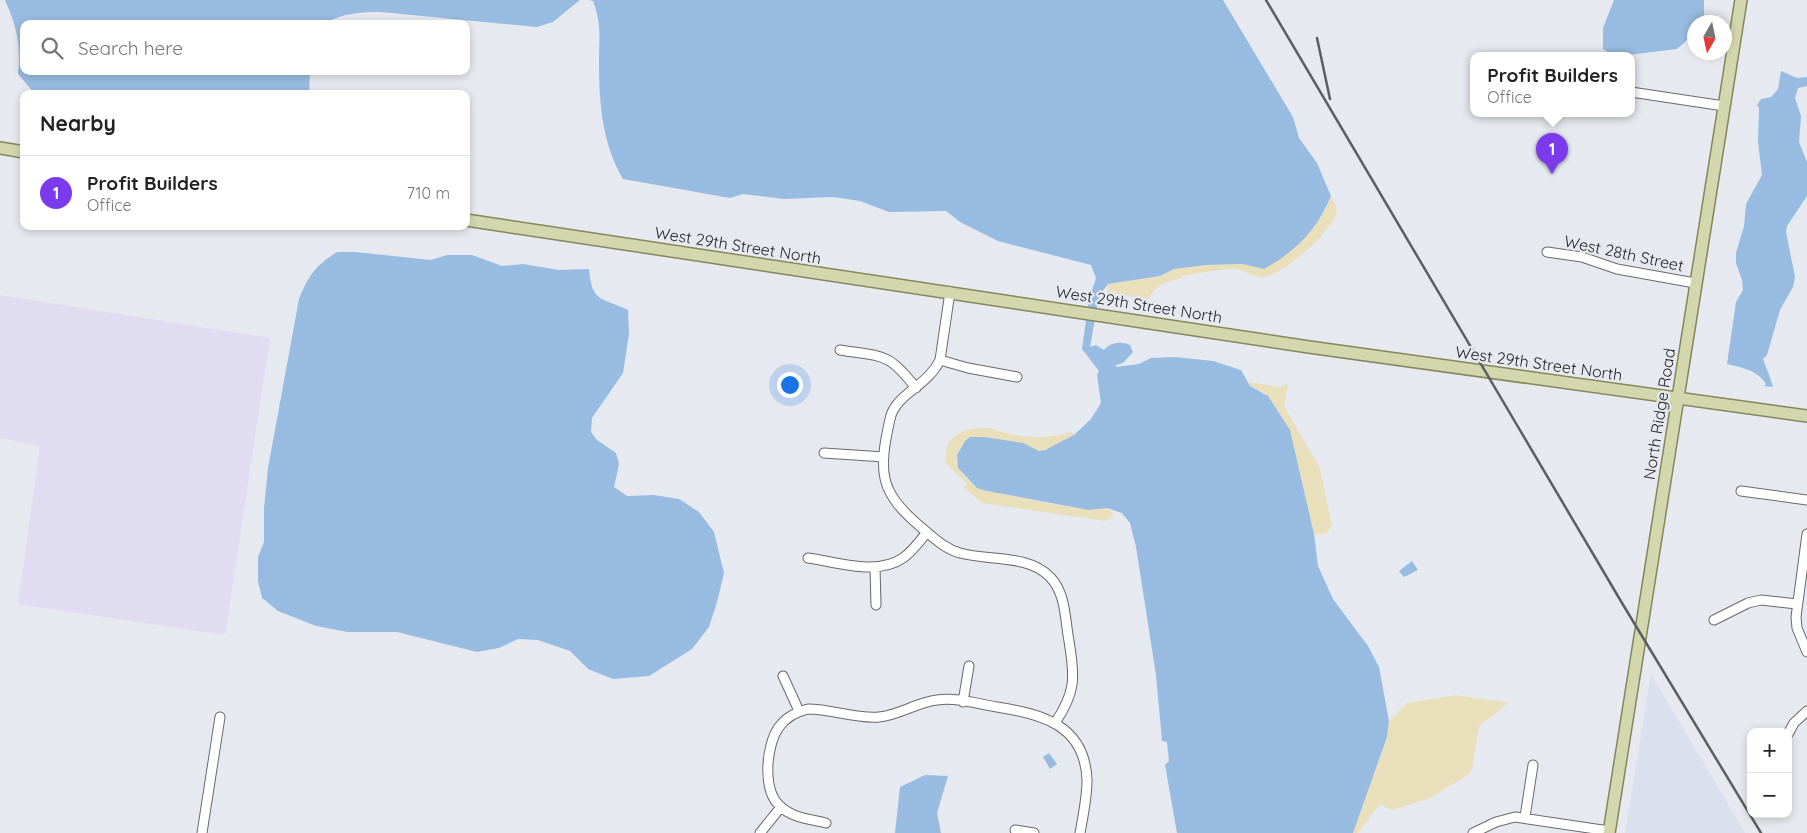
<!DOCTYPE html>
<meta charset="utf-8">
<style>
body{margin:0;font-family:Quicksand,sans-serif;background:#f2f2f2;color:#222}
.controls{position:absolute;right:15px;bottom:15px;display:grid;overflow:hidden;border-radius:10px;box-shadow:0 2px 8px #0003}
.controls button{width:45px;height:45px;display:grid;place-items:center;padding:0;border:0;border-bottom:1px solid #e0e0e0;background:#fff;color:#222;font:25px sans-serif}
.compass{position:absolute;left:1687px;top:15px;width:45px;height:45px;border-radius:50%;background:#fff;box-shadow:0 2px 8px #0003;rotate:189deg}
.you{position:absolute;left:789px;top:384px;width:18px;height:18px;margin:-12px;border:4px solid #fff;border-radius:50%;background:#1a73e8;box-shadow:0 0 0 8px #1a73e833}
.badge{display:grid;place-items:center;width:32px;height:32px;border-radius:50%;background:#7c3aed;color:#fff;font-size:16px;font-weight:700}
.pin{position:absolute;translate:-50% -41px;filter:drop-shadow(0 1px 2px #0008)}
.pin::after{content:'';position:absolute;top:26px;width:18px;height:15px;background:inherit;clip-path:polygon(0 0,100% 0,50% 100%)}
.popup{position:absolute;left:1470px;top:52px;width:165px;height:65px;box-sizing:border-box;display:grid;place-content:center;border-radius:10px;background:#fff;filter:drop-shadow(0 1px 4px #0005);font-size:16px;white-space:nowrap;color:#767676}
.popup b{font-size:19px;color:#222}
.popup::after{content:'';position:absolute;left:50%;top:100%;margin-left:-10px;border:10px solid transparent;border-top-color:#fff}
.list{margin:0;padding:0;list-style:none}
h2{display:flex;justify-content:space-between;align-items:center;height:65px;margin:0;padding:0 20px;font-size:21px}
h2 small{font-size:16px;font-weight:400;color:#767676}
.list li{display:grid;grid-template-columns:32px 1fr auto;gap:15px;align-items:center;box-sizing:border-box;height:75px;padding:0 20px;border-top:1px solid #e0e0e0}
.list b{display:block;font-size:19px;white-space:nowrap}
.list p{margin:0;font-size:16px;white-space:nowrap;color:#767676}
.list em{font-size:16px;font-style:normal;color:#767676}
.icon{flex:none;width:28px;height:28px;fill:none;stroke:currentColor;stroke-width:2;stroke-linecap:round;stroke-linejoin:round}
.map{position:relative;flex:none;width:1807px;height:833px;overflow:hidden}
.search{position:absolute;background:#fff;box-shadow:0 2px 8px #0003;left:20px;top:20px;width:450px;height:55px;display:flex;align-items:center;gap:12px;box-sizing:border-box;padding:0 18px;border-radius:10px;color:#767676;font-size:19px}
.panel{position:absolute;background:#fff;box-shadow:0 2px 8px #0003;left:20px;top:90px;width:450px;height:140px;border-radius:10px}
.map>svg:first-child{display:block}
</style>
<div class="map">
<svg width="1807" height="833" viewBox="0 0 1807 833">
<rect width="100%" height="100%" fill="#e6e9ef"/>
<path fill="#dbe0ee" d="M1651,674L1745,833H1625Z"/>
<path fill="#e0dcf1" d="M0,295L270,338L225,635L18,604L40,446L0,438Z"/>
<path fill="#e9dfba" d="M1331,196L1337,209C1335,230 1286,272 1265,277C1254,279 1244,269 1232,269C1216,269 1198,274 1182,276V278C1167,281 1155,285 1148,299L1107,293L1108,284L1160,276L1174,269L1206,265L1242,264L1264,269L1325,211Z
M1248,382L1280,387L1288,383L1284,407L1319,466L1332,525L1327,533L1314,534L1297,459L1277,411L1264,392L1250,386Z
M988,428C1017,437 1042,441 1071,432L1074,435C1068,439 1045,451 1039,451C1012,450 974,418 958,453C952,466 965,477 974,485C983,493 1070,507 1089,510L1107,508L1114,515L1106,521L982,503L964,488L967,483C961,477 952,471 947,464C945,461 945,457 946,453C948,431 970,428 988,428Z
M1456,695L1508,703L1479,726L1472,769L1469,774L1430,798L1392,810L1380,804L1358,833H1353L1387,737L1389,721L1407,703Z"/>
<path fill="#98bce1" d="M5,0H580L553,22L537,27L381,12C361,12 342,13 324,24H24V71H310L309,94H35L18,74C21,44 17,28 5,0Z
M589,0H1223L1293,117L1299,138L1317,163L1331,196C1317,230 1296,251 1264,269L1242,264L1206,265L1174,269L1160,276L1108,284L1099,296L1090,347L1096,345L1104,350C1111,342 1121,341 1130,345L1133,352L1123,363L1116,365V367L1139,364L1151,358L1175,357L1213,361L1241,370L1250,386L1268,396L1290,430L1314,534L1318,566L1333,599L1368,646L1379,667L1389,721L1387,737L1353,833H1177L1165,765L1169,761L1167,742L1162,741L1156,675L1136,547L1130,523L1122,513L1107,508L1089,510L987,491L977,488L958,468L957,455L965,441L970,437H985L1023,443L1039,451L1045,450L1074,435L1091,419L1101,403L1097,375L1099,371L1082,349L1089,299L1096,278L1091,265L998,241L960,222L946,211L889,212L860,201L833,197L784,199L743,194L730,198L623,179C602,143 599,103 599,62C599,38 602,25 593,1Z
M1614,0H1704V17L1702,22H1694V34L1677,49L1628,55H1613L1603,49V28Z
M1781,71L1797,78L1807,77V86L1798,88L1795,98L1801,116L1799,142L1807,162V196L1787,226L1786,232L1795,277L1793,287L1780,310L1767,355L1763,359C1766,367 1771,379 1773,387L1764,386L1766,384C1757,370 1743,368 1727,364L1736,302L1743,290L1742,280L1736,263V253L1744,226L1746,204L1762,175L1758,142L1759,108L1757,105L1761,99L1771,97L1778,89Z
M337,252H355L431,260L447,255H472L502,266L523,264L559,270L589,269C592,303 601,297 628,310L629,334L623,373L592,418L591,432L597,440L616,453L619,464L614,487L627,496L654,495L679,499L699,512L714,532L724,573L717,602L709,627L692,649L649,676L613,679L588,669L570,651L538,640L518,639L499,648L477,652L397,632H348L316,626L278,611L262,598L258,581V557L264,542V508L268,468L299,299C309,275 315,266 337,252Z
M1412,561L1418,570L1404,577L1399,571Z
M1049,753L1057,764L1050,769L1043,757Z
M925,775L948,776L937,813L941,833H895L900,787Z"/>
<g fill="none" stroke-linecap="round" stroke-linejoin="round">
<g stroke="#67696e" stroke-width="11">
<path id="minor" d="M1631,92L1724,106
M1547,252L1582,257L1617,269L1695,283
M950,292L940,360C928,386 895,394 890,419C878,473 879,492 922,528C934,538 945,549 960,553C988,561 1028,554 1050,577C1066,593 1065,620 1069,641C1075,677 1076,692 1055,723
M840,350C884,357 888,352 916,388
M940,360L968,368L1017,377
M824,453L884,457
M1741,491L1807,500
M1807,534L1796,617L1797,628L1807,652
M808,558C837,562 877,576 903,558C913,551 920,541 927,532
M875,567L876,605
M1714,620L1748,603L1761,600L1797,604
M783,676L799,711
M963,702L969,666
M1788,734L1794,723L1807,711
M1525,817L1533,765
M826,823C810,819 792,818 780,806C762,790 766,745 779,727C786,717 796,712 808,709C832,709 855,719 879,717C900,715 917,702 937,700C956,697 978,704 997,707C1042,714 1085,725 1087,780C1087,798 1083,816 1080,833
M1015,830L1034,833
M202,833L220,717
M760,833L781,807
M1473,833L1496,822L1515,817L1609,831"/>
</g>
<g stroke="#84875b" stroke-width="14">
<path id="major" d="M0,148L24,152
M466,220L1309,347L1807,416
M1609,833L1741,0"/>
</g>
<use href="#minor" stroke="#fff" stroke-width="9"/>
<use href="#major" stroke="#d4d7ae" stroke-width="11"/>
<path stroke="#5c5e61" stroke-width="2.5" d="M1266,0L1622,603L1761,833
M1317,38L1330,99"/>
</g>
<g text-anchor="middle" stroke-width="4.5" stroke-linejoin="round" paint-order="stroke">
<g font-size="16" fill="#222325" stroke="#e6e9ef">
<text transform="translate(738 245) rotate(9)" y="6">West 29th Street North</text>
<text transform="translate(1624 253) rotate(12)" y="6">West 28th Street</text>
<text transform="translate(1139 304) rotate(9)" y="6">West 29th Street North</text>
<text transform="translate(1539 363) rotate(8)" y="6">West 29th Street North</text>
<text transform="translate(1659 414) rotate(-81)" y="6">North Ridge Road</text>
</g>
</g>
</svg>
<div class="controls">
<button>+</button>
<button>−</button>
</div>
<svg class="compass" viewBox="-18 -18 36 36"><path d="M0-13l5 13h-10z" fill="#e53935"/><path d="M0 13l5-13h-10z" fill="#767676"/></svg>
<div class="you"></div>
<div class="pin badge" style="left:1552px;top:174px">1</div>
<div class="popup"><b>Profit Builders</b>Office</div>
<div class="search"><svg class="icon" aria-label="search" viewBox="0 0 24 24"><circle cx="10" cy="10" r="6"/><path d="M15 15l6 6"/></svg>Search here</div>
<section class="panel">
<h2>Nearby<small></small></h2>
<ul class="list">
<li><span class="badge">1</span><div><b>Profit Builders</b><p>Office</p></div><em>710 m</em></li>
</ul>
</section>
</div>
